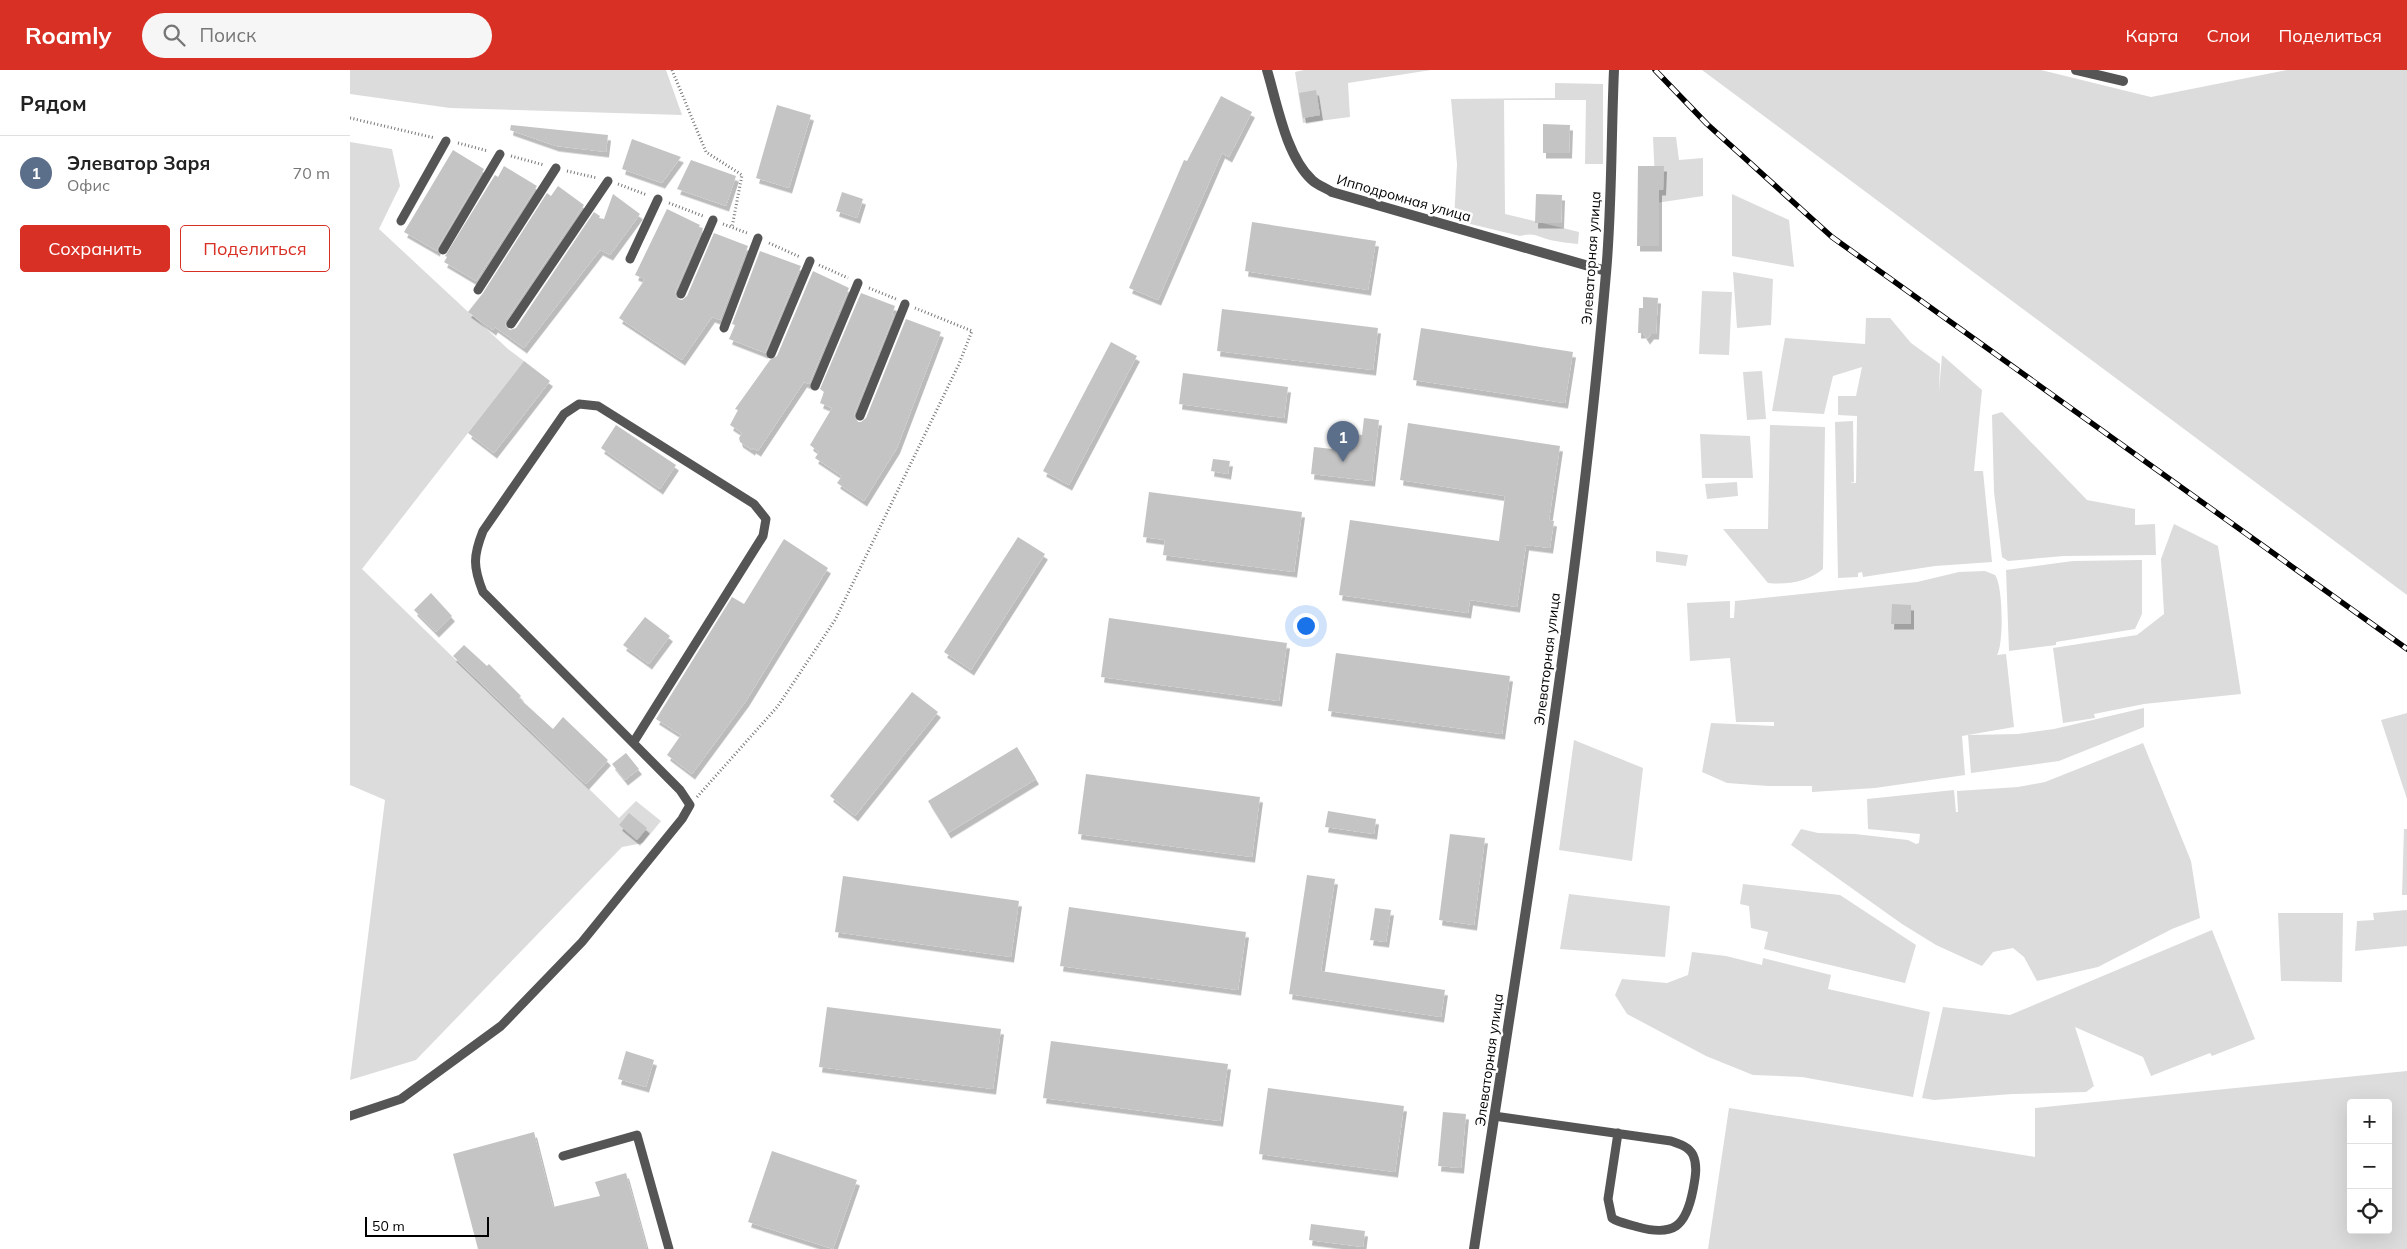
<!DOCTYPE html>
<html lang="ru">
<meta charset="utf-8">
<style>
body{margin:0;font-family:Mulish,sans-serif;background:#f6f6f6;color:#222}
.controls{position:absolute;right:15px;bottom:15px;display:grid;overflow:hidden;border-radius:5px;box-shadow:0 5px 20px #0002}
.controls button{width:45px;height:45px;display:grid;place-items:center;padding:0;border:0;border-bottom:1px solid #e0e0e0;background:#fff;color:#222;font:25px sans-serif}
.scale{position:absolute;left:15px;bottom:12px;width:124px;box-sizing:border-box;padding-left:5px;border:2px solid #000;border-top:0;font-size:14px;line-height:18px;white-space:nowrap;color:#000;-webkit-text-stroke:4px #fff;paint-order:stroke}
.you{position:absolute;left:955px;top:555px;width:18px;height:18px;margin:-12px;border:4px solid #fff;border-radius:50%;background:#1a73e8;box-shadow:0 0 0 8px #1a73e833}
.badge{display:grid;place-items:center;width:32px;height:32px;border-radius:50%;background:#d93025;color:#fff;font-size:16px;font-weight:700}
.pin{position:absolute;translate:-50% -41px;filter:drop-shadow(0 1px 2px #0008)}
.pin::after{content:'';position:absolute;top:26px;width:18px;height:15px;background:inherit;clip-path:polygon(0 0,100% 0,50% 100%)}
.list{margin:0;padding:0;list-style:none}
h2{display:flex;justify-content:space-between;align-items:center;height:65px;margin:0;padding:0 20px;font-size:21px}
h2 small{font-size:16px;font-weight:400;color:#767676}
.list li{display:grid;grid-template-columns:32px 1fr auto;gap:15px;align-items:center;box-sizing:border-box;height:75px;padding:0 20px;border-top:1px solid #e0e0e0}
.list b{display:block;font-size:19px;white-space:nowrap}
.list p{margin:0;font-size:16px;white-space:nowrap;color:#767676}
.list em{font-size:16px;font-style:normal;color:#767676}
.actions{display:flex;gap:10px;padding:15px 20px}
.actions a{flex:1;padding:11px 0;border:1px solid #d93025;border-radius:5px;text-align:center;font-size:18px;color:#d93025}
.actions .main{background:#d93025;color:#fff}
.icon{flex:none;width:28px;height:28px;fill:none;stroke:currentColor;stroke-width:2;stroke-linecap:round;stroke-linejoin:round}
.map{position:relative;flex:none;width:2057px;height:1179px;overflow:hidden}
header{display:flex;align-items:center;gap:30px;box-sizing:border-box;height:70px;padding:0 25px;background:#d93025;color:#fff}
header strong{font-size:24px}
nav{display:flex;gap:28px;margin-inline-start:auto;font-size:18px}
.search{width:350px;height:45px;background:#f6f6f6;display:flex;align-items:center;gap:12px;box-sizing:border-box;padding:0 18px;border-radius:28px;color:#767676;font-size:19px}
main{display:flex}
aside{flex:1;background:#fff}
.map>svg:first-child{display:block}
</style>
<header>
<strong>Roamly</strong>
<div class="search"><svg class="icon" aria-label="search" viewBox="0 0 24 24"><circle cx="10" cy="10" r="6"/><path d="M15 15l6 6"/></svg>Поиск</div>
<nav><a>Карта</a><a>Слои</a><a>Поделиться</a></nav>
</header>
<main>
<aside>
<h2>Рядом<small></small></h2>
<ul class="list">
<li><span class="badge" style="background:#5c6f8a">1</span><div><b>Элеватор Заря</b><p>Офис</p></div><em>70 m</em></li>
</ul>
<div class="actions"><a class="main">Сохранить</a><a>Поделиться</a></div>
</aside>
<div class="map">
<svg width="2057" height="1179" viewBox="0 0 2057 1179">
<defs>
<filter id="shadow"><feDropShadow dx="3" dy="5.5" stdDeviation="0" flood-color="#0004"/></filter>
</defs>
<rect width="100%" height="100%" fill="#fff"/>
<path fill="#dcdcdc" fill-rule="evenodd" d="M0,0H316L332,45L100,38L0,24Z
M954,0H1081L998,13L1000,47L953,53L945,2Z
M1352,0H1691L1801,27L1937,0H2057V525Z
M1205,13L1253,14V94H1235L1236,30H1154L1155,144L1229,162L1228,174C1219,173 1209,172 1200,170C1188,167 1185,162 1170,166L1104,150L1107,94L1101,29L1205,28Z
M1303,67H1326L1329,90L1353,88V126L1306,133Z
M0,72L42,79L50,116L29,159L158,279L174,291L12,499L269,748L286,731L311,751L293,773L272,777L66,990L0,1010L35,730L0,715Z
M1382,124L1439,150L1444,197L1382,186Z
M1383,202L1423,209L1421,255L1387,258Z
M1352,221L1382,222L1379,285L1349,284Z
M1516,248H1540L1561,273L1590,294L1589,322L1592,285L1632,320L1624,401H1633L1642,492L1585,496L1513,507L1512,502L1508,503V507L1488,508L1485,352L1503,351L1504,412L1500,413H1506L1507,346L1488,345V326H1506L1512,297L1483,306L1474,344L1422,341L1435,268L1515,274Z
M1412,301L1416,349L1397,350L1393,302Z
M1652,342L1737,430L1785,439V455L1805,454L1806,485L1714,486L1658,491L1652,487L1644,422L1642,345Z
M1420,355L1475,357L1473,499C1457,512 1438,515 1418,513L1373,459H1418Z
M1350,364L1400,366L1403,408H1352Z
M1387,412L1388,426L1357,429L1355,414Z
M1824,454L1868,476L1891,624L1794,634L1744,644L1745,648L1713,653L1703,578L1787,565L1814,544L1811,489Z
M1306,481L1338,485L1336,496L1306,492Z
M1792,490V544L1785,559L1706,572V575L1659,581L1656,500L1723,491Z
M1635,501L1645,505C1653,515 1654,574 1647,585L1656,584L1664,657L1618,665L1668,664L1704,659L1794,638V657L1709,691L1621,703L1618,665L1612,666L1615,705L1525,718L1462,722V716H1418L1377,713L1352,702L1361,653L1424,656V652H1386L1380,588L1340,591L1337,533L1380,531V548H1384L1385,531L1567,512L1609,502Z
M2057,643V729L2031,650Z
M1224,670L1293,698L1282,791L1209,780Z
M1793,673L1841,791L1850,848L1822,859L1748,897L1687,911L1674,887L1663,878L1643,882L1632,896L1586,875L1552,854L1441,775L1451,759L1468,763L1505,764L1558,770L1566,774L1569,773L1570,764L1518,759L1517,729L1604,720L1606,742H1608L1607,721L1668,717L1695,712Z
M2054,759H2057V825H2052Z
M1393,814L1490,825L1566,875L1555,913L1414,879L1418,862L1401,858L1399,836L1390,834Z
M1219,824L1320,836L1315,887L1210,879Z
M2057,840V876L2005,881L2007,851L2024,850L2023,843Z
M1928,843H1993L1992,912L1931,911Z
M1862,860L1905,969L1862,986L1860,983L1801,1006L1793,987L1725,957L1744,1016L1736,1022L1662,1024L1584,1030L1572,1028L1593,937L1660,945Z
M1342,882L1376,886L1412,895L1413,888L1481,905L1478,919L1580,942L1563,1027L1452,1007L1403,1005L1356,986L1277,944L1265,925L1272,909L1317,913L1338,905Z
M2057,1001V1179H1358L1379,1038L1685,1087V1038ZM2001,1033H2038V1160H2001Z"/>
<path fill="#c4c4c4" filter="url(#shadow)" d="M966,20L970,45L953,48L949,23Z
M871,26L902,42L879,87L872,83L808,230L779,218L834,90L837,91Z
M427,35L461,45L439,118L406,108Z
M1193,54L1220,55L1219,83H1193Z
M161,55L258,65L256,82L206,76L160,60Z
M282,69L331,87L312,113L272,99Z
M103,80L134,99L88,177L87,181L54,162Z
M341,90L386,106L376,136L327,119Z
M154,96L187,116L126,211L94,192L97,187L95,186L145,105L148,107Z
M1288,96H1314L1313,120H1309V176H1287Z
M208,116L234,135L156,250L155,256L160,260L166,258L244,142L250,146L249,148L254,149L263,124L290,144L260,185L250,180L174,278L145,257L143,260L118,242L133,223L197,123L201,126Z
M492,122L513,129L507,148L486,141Z
M1186,124L1212,125L1211,153H1185Z
M317,139L350,155L349,157L353,158L325,222L328,229L332,230L337,226L364,163L398,176L370,250L362,247L332,290L269,248L295,209L285,205Z
M902,152L1026,171L1018,220L895,201Z
M410,181L451,196L415,283L379,269L385,255L382,254Z
M463,201L499,218L459,314L454,312L408,381L403,378L402,380L390,372L389,368L392,363L380,355L388,340L385,339L420,290L427,286Z
M511,223L545,236L542,244L544,245L504,344L507,352H511L516,348L556,249L591,262L547,378L514,431L487,413L492,406L465,388L469,382L460,375L482,338L470,333L474,322L470,319Z
M1293,227L1308,228L1306,264H1301L1297,269L1293,263H1288L1289,238H1293Z
M872,239L1028,258L1023,300L867,281Z
M1071,258L1223,282L1215,333L1063,310Z
M761,272L787,286L719,415L693,401Z
M174,291L200,311L144,383L118,363Z
M833,303L938,317L934,348L829,334Z
M1014,348L1029,350L1022,411L961,404L964,377L992,380L994,363L1012,365Z
M1058,353L1210,376L1199,450L1204,451L1200,478L1176,475L1167,537L1120,530L1118,543L989,525L1000,450L1149,471L1155,426L1050,410Z
M266,355L326,395L310,419L251,378Z
M863,389L880,391L878,404L861,401Z
M799,422L952,442L944,502L813,485L815,470L793,467Z
M668,467L695,484L621,600L594,582Z
M434,469L478,498L396,631L342,704L317,685L331,665L306,649L382,527L394,534Z
M81,523L102,546L86,562L64,540Z
M1542,534L1561,535V554H1541Z
M295,547L320,566L299,594L273,575Z
M759,548L937,573L929,631L751,607Z
M114,575L137,596L139,594L171,626L169,628L203,659L213,647L258,690L236,714L103,586Z
M986,583L1160,606L1152,664L978,641Z
M562,622L588,642L505,746L480,726Z
M667,677L686,709L598,763L578,731Z
M276,683L289,699L275,710L262,694Z
M736,704L910,727L902,787L728,764Z
M978,741L1026,749L1024,764L975,757Z
M279,743L297,758L287,770L269,755Z
M1100,764L1135,768L1124,855L1089,850Z
M957,805L985,809L971,901L1095,920L1091,947L939,924Z
M493,806L669,831L661,887L485,862Z
M719,837L896,862L888,920L710,896Z
M1025,838L1041,840L1036,872L1020,870Z
M477,937L651,959L643,1019L469,997Z
M701,971L878,994L870,1051L693,1028Z
M276,981L304,990L296,1017L268,1009Z
M918,1018L1054,1036L1045,1102L909,1084Z
M1093,1042L1116,1044L1111,1098L1088,1096Z
M184,1062L203,1137L250,1126L245,1112L276,1103L297,1179H128L103,1084Z
M422,1081L507,1110L483,1179L398,1152Z
M961,1154L1015,1161L1013,1177L959,1170Z"/>
<g fill="none" stroke-linecap="round" stroke-linejoin="round">
<path stroke="#777" stroke-width="3" stroke-dasharray="1 2.5" stroke-linecap="butt" d="M322,0L356,82L392,105L382,157
M0,48L85,68
M108,73L138,81
M161,86L194,95
M217,101L247,108
M268,114L297,125
M319,133L353,146
M373,154L397,163
M419,173L450,187
M469,195L498,208
M519,218L546,229
M347,727L428,636L485,550L609,294L622,261L565,238"/>
<path stroke="#555" stroke-width="9" d="M51,151L96,71
M93,180L150,84
M280,189L308,129
M128,220L206,98
M331,224L363,150
M161,254L258,111
M374,258L408,168
M421,284L460,191
M465,316L508,213
M510,346L555,234
M0,1046L51,1029L151,956L232,872L332,749L340,735L330,720L133,522C123,497 123,486 133,461L214,344L229,334L248,336L404,434L416,449L413,466L283,673
M1144,1046L1321,1071C1330,1074 1339,1077 1343,1085C1348,1096 1345,1109 1343,1120C1336,1156 1324,1167 1288,1157C1279,1154 1269,1153 1262,1148L1258,1129L1268,1063
M213,1086L287,1065L319,1179"/>
<path stroke="#555" stroke-width="10" d="M917,0C927,33 936,86 962,110C967,115 976,118 982,122L1256,201
M1726,0L1773,11
M1124,1179C1173,855 1228,530 1256,203C1262,136 1261,67 1264,0"/>
<g stroke="#000" stroke-width="5.5">
<path id="rail" d="M1305,0L1357,54L1482,167L2057,579"/>
</g>
<use href="#rail" stroke="#fff" stroke-width="4" stroke-dasharray="11" stroke-linecap="butt"/>
</g>
<g text-anchor="middle" stroke-width="5" stroke-linejoin="round" paint-order="stroke">
<g font-size="14" fill="#000" stroke="#fff">
<text transform="translate(1054 128) rotate(16)" y="5">Ипподромная улица</text>
<text transform="translate(1241 188) rotate(-86)" y="5">Элеваторная улица</text>
<text transform="translate(1197 589) rotate(-83)" y="5">Элеваторная улица</text>
<text transform="translate(1139 990) rotate(-82)" y="5">Элеваторная улица</text>
</g>
</g>
</svg>
<div class="controls">
<button>+</button>
<button>−</button>
<button><svg class="icon" aria-label="locate" viewBox="0 0 24 24"><circle cx="12" cy="12" r="6"/><path d="M12 2v4M12 18v4M2 12h4M18 12h4"/></svg></button>
</div>
<div class="scale">50 m</div>
<div class="you"></div>
<div class="pin badge" style="left:993px;top:392px;background:#5c6f8a">1</div>
</div>
</main>
